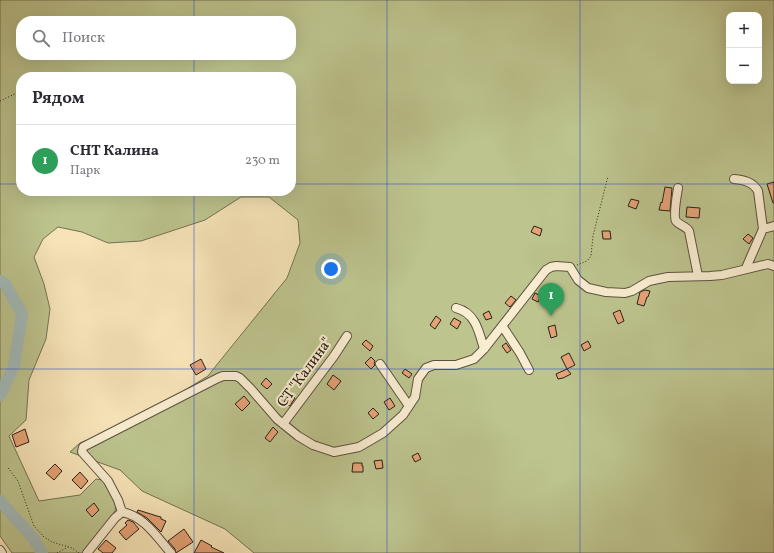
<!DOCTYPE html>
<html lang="ru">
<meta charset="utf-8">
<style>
body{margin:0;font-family:Vollkorn,serif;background:#f2f2f3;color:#2b2b33}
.controls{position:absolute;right:12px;top:12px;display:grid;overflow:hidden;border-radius:8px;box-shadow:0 4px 16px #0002}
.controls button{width:36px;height:36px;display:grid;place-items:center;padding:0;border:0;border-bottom:1px solid #e1e1e2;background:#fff;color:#2b2b33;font:20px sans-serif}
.you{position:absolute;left:331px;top:269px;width:14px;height:14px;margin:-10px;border:3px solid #fff;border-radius:50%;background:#1a73e8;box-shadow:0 0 0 6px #1a73e833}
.badge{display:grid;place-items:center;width:26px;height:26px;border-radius:50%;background:#d93025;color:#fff;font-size:13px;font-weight:700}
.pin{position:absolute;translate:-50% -33px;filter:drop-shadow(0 1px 2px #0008)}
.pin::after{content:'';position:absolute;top:21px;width:14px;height:12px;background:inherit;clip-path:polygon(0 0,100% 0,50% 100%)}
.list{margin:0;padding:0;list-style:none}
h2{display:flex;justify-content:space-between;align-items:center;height:52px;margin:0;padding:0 16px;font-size:17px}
h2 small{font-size:13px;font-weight:400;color:#7c7c81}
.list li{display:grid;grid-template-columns:26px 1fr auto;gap:12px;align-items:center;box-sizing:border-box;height:72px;padding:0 16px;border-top:1px solid #e1e1e2}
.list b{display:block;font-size:15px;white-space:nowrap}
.list p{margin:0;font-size:13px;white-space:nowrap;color:#7c7c81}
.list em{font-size:13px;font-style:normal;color:#7c7c81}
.icon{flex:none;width:22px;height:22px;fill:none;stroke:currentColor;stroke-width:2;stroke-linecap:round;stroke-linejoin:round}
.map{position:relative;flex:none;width:774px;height:553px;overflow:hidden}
.search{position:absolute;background:#fff;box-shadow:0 4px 16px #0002;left:16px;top:16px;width:280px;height:44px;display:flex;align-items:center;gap:10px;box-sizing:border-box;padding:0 14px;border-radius:16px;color:#7c7c81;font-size:15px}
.panel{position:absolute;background:#fff;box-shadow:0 4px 16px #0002;left:16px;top:72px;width:280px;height:124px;border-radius:16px}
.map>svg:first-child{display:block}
</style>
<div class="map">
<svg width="774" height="553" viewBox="0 0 774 553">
<rect width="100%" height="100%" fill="#f6e4b8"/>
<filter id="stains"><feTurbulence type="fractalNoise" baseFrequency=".005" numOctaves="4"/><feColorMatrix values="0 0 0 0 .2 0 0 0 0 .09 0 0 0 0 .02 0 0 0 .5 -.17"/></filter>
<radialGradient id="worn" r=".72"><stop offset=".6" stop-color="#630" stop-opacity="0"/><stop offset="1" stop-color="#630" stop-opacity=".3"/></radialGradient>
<path fill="#bdc48e" stroke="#747254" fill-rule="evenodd" d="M0,0H774V553H254L225,529L142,491L120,470L70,452L80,443L107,432L167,401L208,376L215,367L287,278L300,243L298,220L269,197H241L205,220L141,241L108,243L82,232L58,227L43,239L34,257L44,284L50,309L46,339L29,380L26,420L9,436L39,501L80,495L96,479L103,480C108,487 114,495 116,505C117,515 95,543 88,553H12L0,536ZM729,15H759V81H729ZM21,21H291V55H21ZM21,77H291V191H21Z"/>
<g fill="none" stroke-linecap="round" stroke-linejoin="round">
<path stroke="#a3bbba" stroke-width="12" d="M0,281L5,284L22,314L14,366L0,395
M0,501L33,538L42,553"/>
</g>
<path fill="#e5a376" stroke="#2a2019" d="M774,182V203H773L767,184Z
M665,187L672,188L670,211L659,210L661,202L662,203Z
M631,199L639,201L636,209L628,206Z
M687,207L700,208L699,218L686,217Z
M534,226L542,229L540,236L531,232Z
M602,231H610L611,239H603Z
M748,234L753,238L749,244L743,239Z
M645,290L650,291L648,297H647L644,306L637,304L640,292Z
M535,293L541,296L538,302L532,299Z
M511,296L516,300L510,307L505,303Z
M620,310L624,321L618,324L613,313Z
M489,311L492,318L486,320L483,314Z
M436,316L441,320L435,329L430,325Z
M454,318L461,322L457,329L450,324Z
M555,325L557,336L551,338L548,327Z
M366,340L373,346L370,351L362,344Z
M588,341L591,347L584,351L581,345Z
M506,343L511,350L507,353L502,346Z
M569,353L575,365L567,369L571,374L563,378L558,379L556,374L567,369L561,357Z
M371,357L375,361L374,364L375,365L371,369L365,363Z
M201,359L206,369L196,375L190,365Z
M405,369L412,374L409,378L402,373Z
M333,375L341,381L334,390L327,384Z
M266,378L272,384L267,389L261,384Z
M290,394L295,398L290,406L284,402Z
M244,396L250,403L242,411L235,404Z
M390,398L395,406L389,410L384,402Z
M373,408L379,414L373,419L368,413Z
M273,427L278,432L270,442L265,438Z
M25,429L29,442L16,447L12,435Z
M418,453L421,459L415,462L412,456Z
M382,460L383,468L376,469L374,461Z
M353,463H362V466H363V472H352Z
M55,464L62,471L54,480L46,473Z
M80,472L88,481L81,489L72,480Z
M94,503L99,510L92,517L86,510Z
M138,510L157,516L161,517V519L166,521L161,532L147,518L137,512Z
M128,520L133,522L139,529L126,540L119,532L127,525L125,523Z
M184,529L193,542L176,553L175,549L168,541Z
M106,540L116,548L112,553H103L98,549Z
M201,540L212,546L211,547L224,553H194Z"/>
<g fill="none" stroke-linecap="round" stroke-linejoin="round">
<g stroke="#5d5141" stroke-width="10">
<path id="minor" d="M734,179C744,180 753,182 758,191L763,229
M678,188C677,194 673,216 676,221C679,225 686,226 689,231L698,276
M746,268L763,229L774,226
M456,308C476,313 479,332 484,349
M503,327L520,353L529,370
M380,364L409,406
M283,424L334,356L347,336
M122,512C144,516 157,537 171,553
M0,550L2,553
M87,553L115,518L122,512L118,500L108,481L82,452L83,447L218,378L223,376H236L240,378L251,389L277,419L298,436L313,445L334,452L359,447L383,433L403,415L415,397L418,379L426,368L434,365H456L474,359L484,349L546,270L551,267L556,266L570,267L578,280L588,288L606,292L625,293L632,291L649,281L668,277L710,276L722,275L768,264L774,266"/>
</g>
<path stroke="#2a2019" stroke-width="1" stroke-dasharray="1 2" stroke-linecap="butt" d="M0,101L21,91
M577,265L587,261L591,256L593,236L608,176
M8,468L18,481L34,526L44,537L52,542L72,548L79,553
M57,553L68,547"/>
<use href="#minor" stroke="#f9edd1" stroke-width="8"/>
</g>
<path fill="none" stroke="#1d4ed8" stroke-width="1" stroke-opacity="0.55" d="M194,0V21M387,0V553M580,0V553M194,55V77M0,184H21M291,184H774M194,191V553M0,369H774"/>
<g text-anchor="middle" stroke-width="4" stroke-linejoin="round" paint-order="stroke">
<g font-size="15" fill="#2a2019" stroke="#f9edd1">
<text transform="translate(304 372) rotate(-54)" y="5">СТ "Калина"</text>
</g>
</g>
<rect width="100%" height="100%" filter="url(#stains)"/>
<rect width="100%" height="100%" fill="url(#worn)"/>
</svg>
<div class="controls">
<button>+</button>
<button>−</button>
</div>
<div class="you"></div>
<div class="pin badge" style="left:551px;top:316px;background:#2e9e5b">1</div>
<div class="search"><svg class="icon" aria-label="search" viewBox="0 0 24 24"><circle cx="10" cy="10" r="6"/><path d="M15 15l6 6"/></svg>Поиск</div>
<section class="panel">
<h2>Рядом<small></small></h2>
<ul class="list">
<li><span class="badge" style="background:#2e9e5b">1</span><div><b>СНТ Калина</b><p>Парк</p></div><em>230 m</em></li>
</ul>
</section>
</div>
